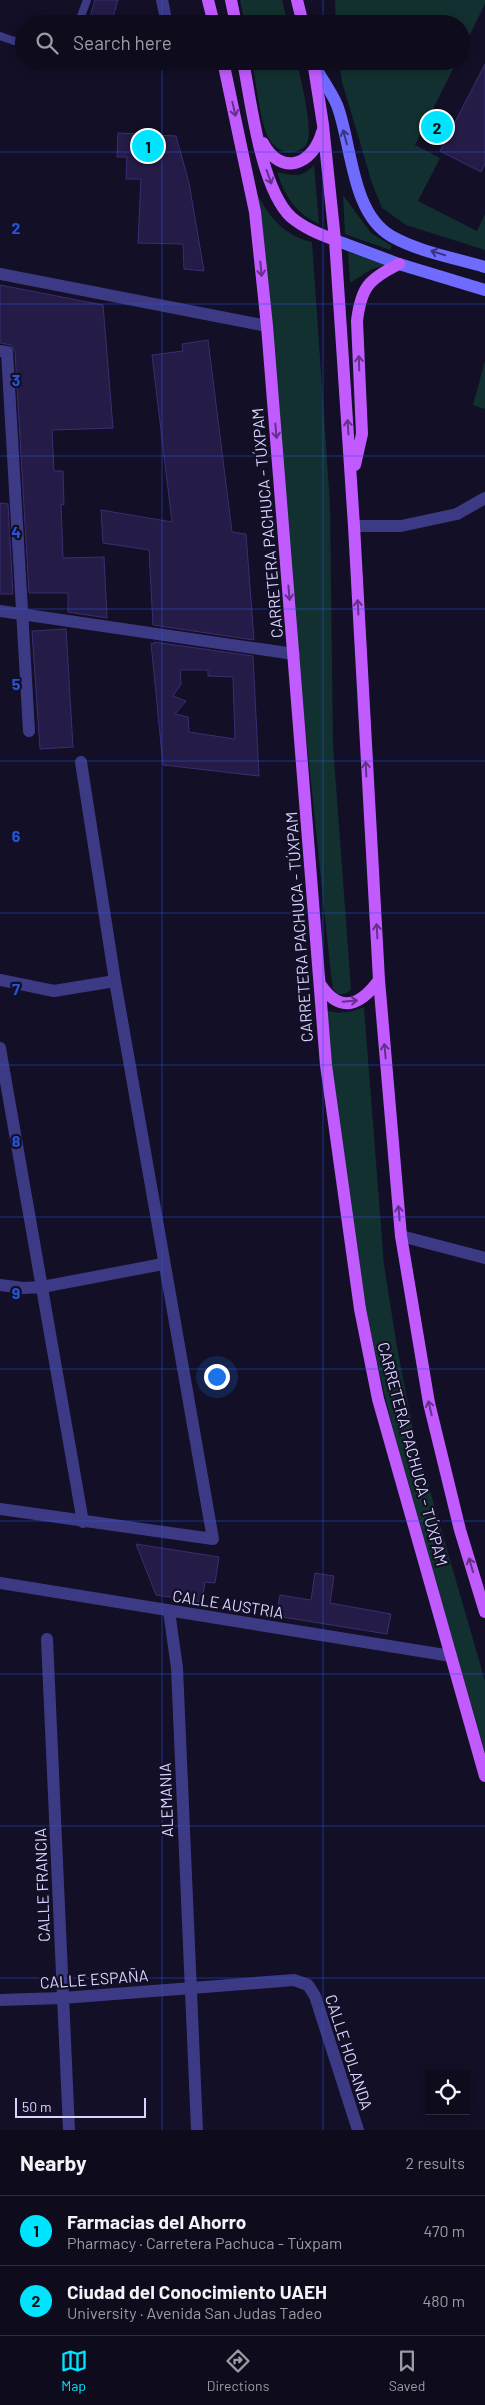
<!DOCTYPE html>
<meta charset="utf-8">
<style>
body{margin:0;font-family:Barlow,sans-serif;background:#1c1929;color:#f1f3f6}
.controls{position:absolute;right:15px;bottom:15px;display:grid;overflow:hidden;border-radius:0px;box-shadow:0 2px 8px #0003}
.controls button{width:45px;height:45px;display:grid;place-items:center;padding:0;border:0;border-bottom:1px solid #2e2b3b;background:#0e0b1c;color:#f1f3f6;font:25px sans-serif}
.scale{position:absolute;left:15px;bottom:12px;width:131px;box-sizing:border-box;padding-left:5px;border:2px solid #d9d4ff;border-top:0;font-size:14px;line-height:18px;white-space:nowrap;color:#d9d4ff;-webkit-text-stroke:4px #130f26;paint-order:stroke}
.you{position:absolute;left:216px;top:1376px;width:18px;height:18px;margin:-12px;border:4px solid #fff;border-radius:50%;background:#1a73e8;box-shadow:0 0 0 8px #1a73e833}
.badge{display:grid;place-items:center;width:32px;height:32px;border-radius:50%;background:#00e5ff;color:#111;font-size:16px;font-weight:700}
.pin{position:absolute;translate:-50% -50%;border:2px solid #fff;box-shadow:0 1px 5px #0006}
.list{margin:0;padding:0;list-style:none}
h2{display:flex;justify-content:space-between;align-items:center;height:65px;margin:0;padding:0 20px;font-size:21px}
h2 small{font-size:16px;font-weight:400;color:#9b9ba3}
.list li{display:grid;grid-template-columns:32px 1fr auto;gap:15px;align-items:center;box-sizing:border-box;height:70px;padding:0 20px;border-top:1px solid #2e2b3b}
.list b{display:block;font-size:19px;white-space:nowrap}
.list p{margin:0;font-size:16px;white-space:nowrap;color:#9b9ba3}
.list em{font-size:16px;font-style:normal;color:#9b9ba3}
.icon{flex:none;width:28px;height:28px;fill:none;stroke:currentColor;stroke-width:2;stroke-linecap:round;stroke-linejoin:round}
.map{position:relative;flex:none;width:485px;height:2130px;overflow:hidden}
.search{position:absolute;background:#0e0b1c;box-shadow:0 2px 8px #0003;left:15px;right:15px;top:15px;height:55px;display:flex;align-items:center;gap:12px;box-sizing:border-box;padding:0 18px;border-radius:28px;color:#9b9ba3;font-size:19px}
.sheet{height:205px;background:#0e0b1c}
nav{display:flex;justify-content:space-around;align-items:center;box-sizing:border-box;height:70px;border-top:1px solid #2e2b3b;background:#0e0b1c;font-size:14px;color:#9b9ba3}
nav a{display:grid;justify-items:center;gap:2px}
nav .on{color:#00e5ff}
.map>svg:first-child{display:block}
</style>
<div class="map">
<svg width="485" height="2130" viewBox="0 0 485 2130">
<rect width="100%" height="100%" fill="#130f26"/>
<path fill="#12302f" d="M240,0H282L288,24H245Z
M335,0H485V4L461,52V24H336Z
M252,61H297C300,78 315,132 306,145C303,149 298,151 293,152C285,154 275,148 270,141C260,125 256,81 252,61Z
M339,61H457L415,145L440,158L418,201L477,231L485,214V250L406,225L382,208L372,183L342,82Z
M314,165L319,224C295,213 285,196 277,172C293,176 303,178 314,165Z
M257,194C270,218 285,236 312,242L330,503L333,745L351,989C347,994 344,994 338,994L333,989L331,975L297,648Z
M343,195L371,233L392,246L390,250L345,234Z
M348,252L386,265L372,269L350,283Z
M485,361V409L473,405Z
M364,1007L384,1265L397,1347L414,1435L485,1681V1753C440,1593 385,1428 358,1264C344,1180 334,1095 326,1010C339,1015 352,1012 364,1007Z"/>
<path fill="#241b47" stroke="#3b2d73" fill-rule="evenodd" d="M95,0H118L111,24H88Z
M485,64V164L481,172L440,151Z
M118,133L176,136L189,183L204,271L184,269L183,244L138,243L141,179H126L127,157H117Z
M0,285L103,305L113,428L52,430L54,471H63L64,505L61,504L63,558L104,557L107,618L68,612V593H29L15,352L11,345L0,343Z
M208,340L232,532L246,534L254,640L153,625L149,550L103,543L101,510L172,522L152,355L183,351L182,344Z
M0,503L8,504L13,594H0Z
M66,629L73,747L40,749L32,631Z
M154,642L253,656L259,776L163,765L151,643L154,644ZM180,670H208V676L233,677L235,739L189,732L188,717L175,714L186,701L173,696L181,684Z
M136,1544L219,1557L215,1583L205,1582L202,1602L156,1595Z
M315,1573L334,1576L330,1603L391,1614L387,1634L276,1616L280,1595L311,1600Z"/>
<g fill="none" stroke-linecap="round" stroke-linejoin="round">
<path stroke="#3d3a85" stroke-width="8" d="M78,24L87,0
M0,36L14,41L24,39"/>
<path stroke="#3d3a85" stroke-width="12" d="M162,0L167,24
M0,274L267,326
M0,351L7,352L29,731
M354,526H401L457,514L485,498
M0,611L294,654
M0,980L54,991L115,981
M0,1048L83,1522
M401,1236L485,1258
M0,1285L23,1288L42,1287L163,1264
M0,1509L213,1539L115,981L81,762
M0,1583L451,1656
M169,1611L177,1668L197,2130
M47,1639L69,2130
M0,2000L63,1998L294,1980L308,1985L315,1996L358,2130"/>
<path stroke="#6f6bff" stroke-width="12" d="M314,65C321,78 331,91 337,105C352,144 351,213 391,236C419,252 455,258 485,267
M335,240L399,264L485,290"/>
<path stroke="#c25bff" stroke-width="12" d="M208,0L214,24
M231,0L236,24
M297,0L303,24
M223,61L255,212L267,326L326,1065L360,1309L378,1399L485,1776
M243,61C251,102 261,189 291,217C304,228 319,234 335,240
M313,61L323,125L335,240L354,526L379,980L401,1236L429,1403L460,1530L485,1612
M263,143C281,177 313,165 322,132
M355,465L362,434L357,321C361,287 369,279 399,264
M320,984C340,1014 360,1006 379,980"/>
</g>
<defs><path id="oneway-shaft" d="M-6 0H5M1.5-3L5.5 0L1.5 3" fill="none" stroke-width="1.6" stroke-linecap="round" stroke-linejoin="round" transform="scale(1.25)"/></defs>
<g stroke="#623188">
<use href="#oneway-shaft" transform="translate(234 109) rotate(77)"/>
<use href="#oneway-shaft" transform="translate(269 177) rotate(71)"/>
<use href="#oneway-shaft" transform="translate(261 269) rotate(84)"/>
<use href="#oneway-shaft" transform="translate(359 363) rotate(-92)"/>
<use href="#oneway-shaft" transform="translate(348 427) rotate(-94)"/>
<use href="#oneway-shaft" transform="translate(276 431) rotate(85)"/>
<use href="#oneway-shaft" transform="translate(289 593) rotate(85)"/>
<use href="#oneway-shaft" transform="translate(358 607) rotate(-93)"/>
<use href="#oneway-shaft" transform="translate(366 769) rotate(-93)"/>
<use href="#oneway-shaft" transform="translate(377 931) rotate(-93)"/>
<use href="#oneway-shaft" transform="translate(350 1001) rotate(-5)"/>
<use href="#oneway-shaft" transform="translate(385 1051) rotate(-95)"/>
<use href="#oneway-shaft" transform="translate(399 1213) rotate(-95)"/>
<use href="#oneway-shaft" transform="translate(430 1408) rotate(-103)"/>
<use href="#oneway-shaft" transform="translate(471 1565) rotate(-107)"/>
</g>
<g stroke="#38347d">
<use href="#oneway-shaft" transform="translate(345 137) rotate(-105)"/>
<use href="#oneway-shaft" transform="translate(438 253) rotate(-163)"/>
</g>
<path fill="none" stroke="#2655da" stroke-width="1" stroke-opacity="0.55" d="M162,0V24M323,0V24M162,61V2130M323,61V2130M0,152H485M0,304H485M0,456H485M0,609H485M0,761H485M0,913H485M0,1065H485M0,1217H485M0,1369H485M0,1521H485M0,1674H485M0,1826H485M0,1978H485"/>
<g text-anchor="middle" stroke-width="4.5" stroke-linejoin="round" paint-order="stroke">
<g font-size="16" fill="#d9d4ff" stroke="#130f26">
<text transform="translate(267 523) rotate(-95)" y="6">CARRETERA PACHUCA - TÚXPAM</text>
<text transform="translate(299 927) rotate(-94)" y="6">CARRETERA PACHUCA - TÚXPAM</text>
<text transform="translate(413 1454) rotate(75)" y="6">CARRETERA PACHUCA - TÚXPAM</text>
<text transform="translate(228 1604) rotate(9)" y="6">CALLE AUSTRIA</text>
<text transform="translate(166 1800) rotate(-92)" y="6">ALEMANIA</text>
<text transform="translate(42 1885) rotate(-92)" y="6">CALLE FRANCIA</text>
<text transform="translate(94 1979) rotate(-4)" y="6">CALLE ESPAÑA</text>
<text transform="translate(349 2052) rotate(72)" y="6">CALLE HOLANDA</text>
</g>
</g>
<g font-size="16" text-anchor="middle" font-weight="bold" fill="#2655da" stroke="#130f26" stroke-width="4.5" stroke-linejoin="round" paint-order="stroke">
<text x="16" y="234">2</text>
<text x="16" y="386">3</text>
<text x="16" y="538">4</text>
<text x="16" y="690">5</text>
<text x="16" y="842">6</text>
<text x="16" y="995">7</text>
<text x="16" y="1147">8</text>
<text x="16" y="1299">9</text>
</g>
</svg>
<div class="controls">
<button><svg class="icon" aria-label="locate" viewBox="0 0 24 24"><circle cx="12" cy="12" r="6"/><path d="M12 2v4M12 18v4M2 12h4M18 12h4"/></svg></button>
</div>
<div class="scale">50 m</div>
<div class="you"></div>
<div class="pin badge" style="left:148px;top:146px">1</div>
<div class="pin badge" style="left:437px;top:127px">2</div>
<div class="search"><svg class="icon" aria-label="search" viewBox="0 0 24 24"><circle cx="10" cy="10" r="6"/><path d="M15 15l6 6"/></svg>Search here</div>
</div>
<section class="sheet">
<h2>Nearby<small>2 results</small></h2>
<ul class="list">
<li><span class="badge">1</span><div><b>Farmacias del Ahorro</b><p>Pharmacy · Carretera Pachuca - Túxpam</p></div><em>470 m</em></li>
<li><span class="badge">2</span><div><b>Ciudad del Conocimiento UAEH</b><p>University · Avenida San Judas Tadeo</p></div><em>480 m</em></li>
</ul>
</section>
<nav>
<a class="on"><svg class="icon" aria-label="map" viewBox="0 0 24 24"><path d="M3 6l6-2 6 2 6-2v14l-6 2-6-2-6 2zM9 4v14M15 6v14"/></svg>Map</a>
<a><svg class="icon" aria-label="directions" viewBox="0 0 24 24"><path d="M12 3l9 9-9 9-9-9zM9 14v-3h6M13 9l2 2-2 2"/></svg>Directions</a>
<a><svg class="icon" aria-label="saved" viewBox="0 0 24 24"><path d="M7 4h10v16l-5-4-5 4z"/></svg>Saved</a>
</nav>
